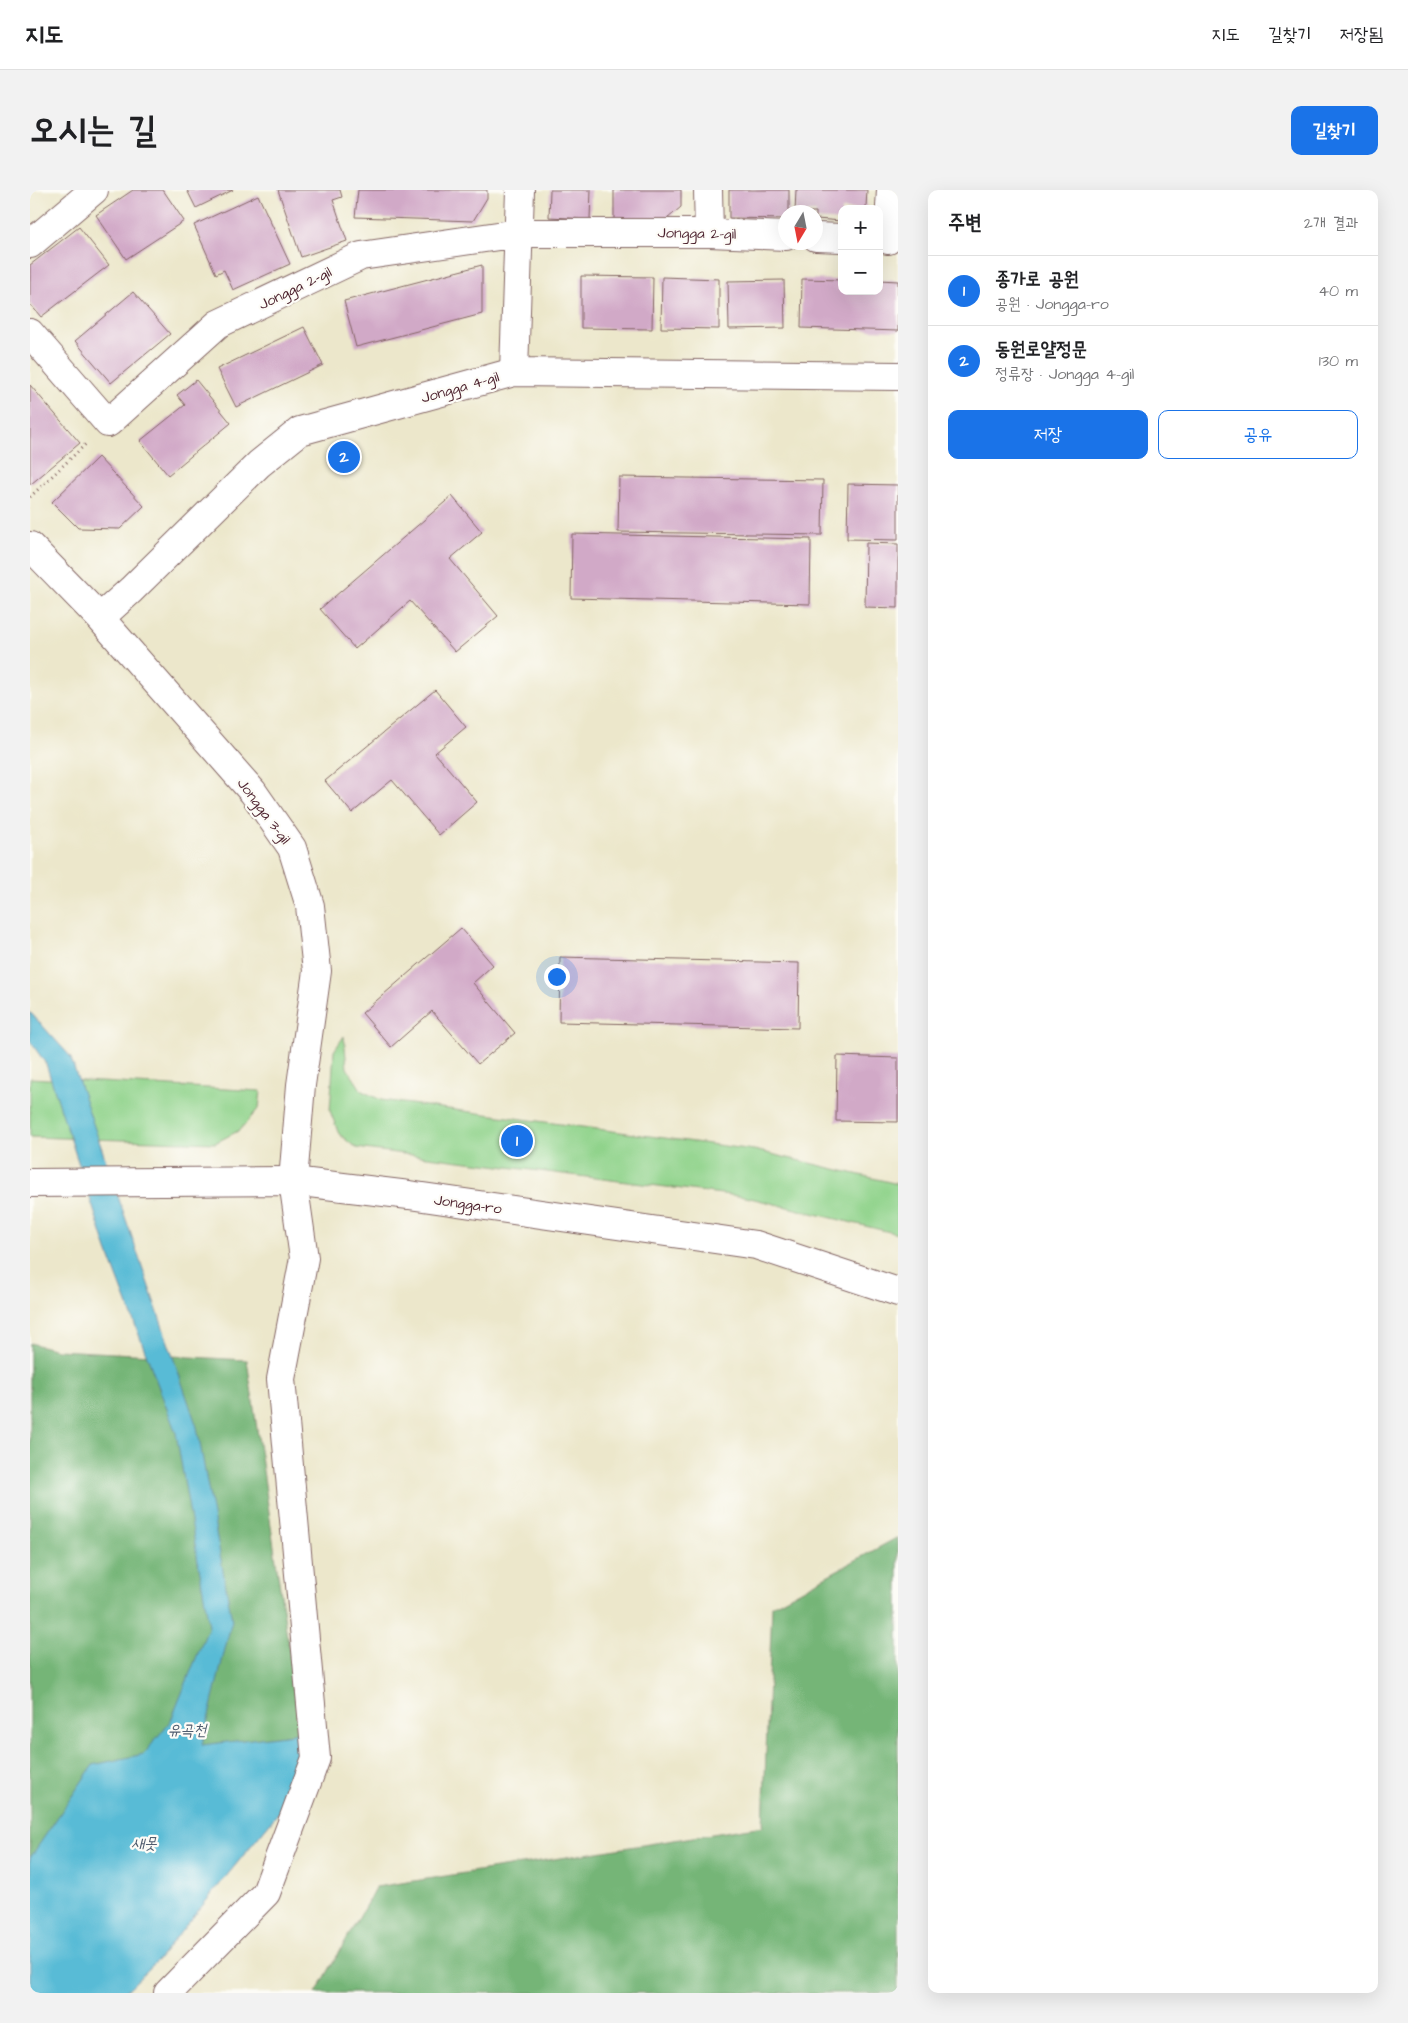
<!DOCTYPE html>
<html lang="ko">
<meta charset="utf-8">
<style>
body{margin:0;font-family:"Architects Daughter","Poor Story",sans-serif;background:#f2f2f2;color:#202124}
.controls{position:absolute;right:15px;top:15px;display:grid;overflow:hidden;border-radius:10px;box-shadow:0 5px 20px #0002}
.controls button{width:45px;height:45px;display:grid;place-items:center;padding:0;border:0;border-bottom:1px solid #e0e0e0;background:#fff;color:#202124;font:25px sans-serif}
.compass{position:absolute;left:748px;top:15px;width:45px;height:45px;border-radius:50%;background:#fff;box-shadow:0 5px 20px #0002;rotate:190deg}
.you{position:absolute;left:526px;top:786px;width:18px;height:18px;margin:-12px;border:4px solid #fff;border-radius:50%;background:#1a73e8;box-shadow:0 0 0 8px #1a73e833}
.badge{display:grid;place-items:center;width:32px;height:32px;border-radius:50%;background:#1a73e8;color:#fff;font-size:16px;font-weight:700}
.pin{position:absolute;translate:-50% -50%;border:2px solid #fff;box-shadow:0 1px 5px #0006}
.list{margin:0;padding:0;list-style:none}
h2{display:flex;justify-content:space-between;align-items:center;height:65px;margin:0;padding:0 20px;font-size:21px}
h2 small{font-size:16px;font-weight:400;color:#757577}
.list li{display:grid;grid-template-columns:32px 1fr auto;gap:15px;align-items:center;box-sizing:border-box;height:70px;padding:0 20px;border-top:1px solid #e0e0e0}
.list b{display:block;font-size:19px;white-space:nowrap}
.list p{margin:0;font-size:16px;white-space:nowrap;color:#757577}
.list em{font-size:16px;font-style:normal;color:#757577}
.actions{display:flex;gap:10px;padding:15px 20px}
.actions a{flex:1;padding:11px 0;border:1px solid #1a73e8;border-radius:10px;text-align:center;font-size:18px;color:#1a73e8}
.actions .main{background:#1a73e8;color:#fff}
.map{position:relative;flex:none;width:868px;height:1803px;overflow:hidden;border-radius:10px}
header{display:flex;align-items:center;gap:30px;box-sizing:border-box;height:70px;padding:0 25px;background:#fff;border-bottom:1px solid #e0e0e0}
header strong{font-size:24px}
nav{display:flex;gap:28px;margin-inline-start:auto;font-size:18px}
.intro{display:flex;align-items:center;justify-content:space-between;box-sizing:border-box;height:120px;padding:0 30px}
h1{margin:0;font-size:35px}
.button{padding:12px 22px;border-radius:10px;background:#1a73e8;color:#fff;font-size:18px;font-weight:700}
main{display:flex;gap:30px;padding:0 30px}
aside{flex:1;background:#fff;border-radius:10px;box-shadow:0 5px 20px #0002}
.map>svg:first-child{display:block}
</style>
<header>
<strong>지도</strong>
<nav><a>지도</a><a>길찾기</a><a>저장됨</a></nav>
</header>
<div class="intro"><h1>오시는 길</h1><a class="button">길찾기</a></div>
<main>
<div class="map">
<svg width="868" height="1803" viewBox="0 0 868 1803">
<rect width="100%" height="100%" fill="#fdfcf7"/>
<filter id="ink" filterUnits="userSpaceOnUse"><feTurbulence type="fractalNoise" baseFrequency=".02" numOctaves="2"/><feDisplacementMap in="SourceGraphic" scale="10" xChannelSelector="R" yChannelSelector="G"/><feConvolveMatrix kernelMatrix="1 2 1 2 8 2 1 2 1" color-interpolation-filters="sRGB"/></filter>
<filter id="wash" filterUnits="userSpaceOnUse"><feTurbulence type="fractalNoise" baseFrequency=".0096" numOctaves="4" result="noise"/><feDisplacementMap in="SourceGraphic" scale="20" xChannelSelector="R" yChannelSelector="G"/><feGaussianBlur stdDeviation="1.12" result="paint"/><feColorMatrix in="noise" values="0 0 0 0 0 0 0 0 0 0 0 0 0 0 0 0 0 1.4 0 .05"/><feComposite in="paint" operator="in"/></filter>
<g filter="url(#wash)">
<rect width="100%" height="100%" fill="#ece7cb"/>
<path fill="#90d38b" stroke="#6d795b" d="M314,846L317,878L332,901L351,910L724,960L868,994V1044L716,1007L326,958L309,944L300,921L304,861Z
M0,888L231,901L229,918L210,940L185,953L0,947Z"/>
<path fill="#74b577" stroke="#5f6a51" d="M0,1153L27,1160L217,1170L271,1543L172,1556L0,1673Z
M868,1347V1803H286L346,1697L733,1636L742,1416Z"/>
<path fill="#58bbd6" stroke="#516d80" d="M0,822L40,866L167,1237L202,1430L172,1555L271,1543L270,1596L128,1770L94,1803H0V1668L63,1575L114,1564L141,1530L179,1436L146,1243L77,1060L16,874L0,851Z"/>
<g id="blocks">
<path fill="#d1a9c7" d="M103,0H133L154,31L96,69L66,25Z
M157,0H203L166,18Z
M248,0H310L312,7L303,10L317,51L271,67Z
M328,0H457V8L443,31L325,27Z
M520,0H561L560,29L519,27Z
M584,0H651V17L637,29H584Z
M699,0H759V22H756V29L699,28Z
M766,0H837L836,17L834,19H812V31L786,29V22H765Z
M228,5L260,74L203,100L194,80L186,84L164,35Z
M49,37L79,75L11,127L0,114V75Z
M452,75V124L326,157L314,111Z
M551,86L623,87L622,139L551,138Z
M632,87L689,89V139L631,138Z
M772,89L812,90V101H849V90L868,91V141L771,138Z
M754,90L755,138L699,139L698,91Z
M103,102L140,144L81,193L45,151Z
M274,137L293,175L206,217L187,179Z
M166,190L201,233L138,285L110,251L155,215L147,205Z
M0,195L50,253L1,294L0,292Z
M68,267L114,316L90,339L48,338L22,312Z
M589,287L793,290L792,345L588,342Z
M818,294L868,295V350L817,349Z
M422,306L452,342L420,369L468,426L425,462L380,411L325,459L290,419Z
M542,344L781,349L780,414L541,408Z
M836,353L868,354V418L835,417Z
M405,500L436,537L405,563L447,612L409,645L362,590L322,623L295,591Z
M431,738L463,775L443,793L485,843L448,874L402,821L361,857L332,823Z
M530,767L769,773L768,838L529,832Z
M807,866L868,868V932L806,931Z"/>
</g>
</g>
<g filter="url(#ink)">
<use href="#blocks" fill-opacity="0" stroke="#836563" stroke-width="1"/>
<g fill="none" stroke-linecap="round" stroke-linejoin="round">
<g stroke="#836563" stroke-width="30">
<path id="street" d="M678,0L679,43
M786,47L812,48
M858,50L861,0
M0,54L64,0
M0,143L78,233L188,134L331,66L489,43H679L756,46
M484,182L490,0
M0,356L70,428L223,602L262,658L280,716L287,781L271,895L263,991L274,1068L251,1189L286,1568L236,1703L138,1803
M70,428L101,400L229,274L270,241L484,182L868,186"/>
</g>
<g stroke="#836563" stroke-width="30">
<path id="secondary" d="M0,993L263,991L379,1005L726,1055L868,1102"/>
</g>
<path stroke="#836563" stroke-width="3" stroke-dasharray="1 4" stroke-linecap="butt" d="M0,307L58,252"/>
<use href="#street" stroke="#fff" stroke-width="28"/>
<use href="#secondary" stroke="#fff" stroke-width="28"/>
</g>
</g>
<g text-anchor="middle" stroke-width="4.5" stroke-linejoin="round" paint-order="stroke">
<g font-size="15" fill="#4a1f2b" stroke="#fdfcf7">
<text transform="translate(667 43) rotate(1)" y="5">Jongga 2-gil</text>
<text transform="translate(265 98) rotate(-26)" y="5">Jongga 2-gil</text>
<text transform="translate(430 197) rotate(-16)" y="5">Jongga 4-gil</text>
<text transform="translate(234 621) rotate(53)" y="5">Jongga 3-gil</text>
<text transform="translate(438 1014) rotate(8)" y="5">Jongga-ro</text>
</g>
<g font-size="16" font-style="italic" fill="#505d6f" stroke="#fdfcf7">
<text x="157" y="1545">유곡천</text>
<text x="114" y="1658">새못</text>
</g>
</g>
</svg>
<div class="controls">
<button>+</button>
<button>−</button>
</div>
<svg class="compass" viewBox="-18 -18 36 36"><path d="M0-13l5 13h-10z" fill="#e53935"/><path d="M0 13l5-13h-10z" fill="#757577"/></svg>
<div class="you"></div>
<div class="pin badge" style="left:487px;top:951px">1</div>
<div class="pin badge" style="left:314px;top:267px">2</div>
</div>
<aside>
<h2>주변<small>2개 결과</small></h2>
<ul class="list">
<li><span class="badge">1</span><div><b>종가로 공원</b><p>공원 · Jongga-ro</p></div><em>40 m</em></li>
<li><span class="badge">2</span><div><b>동원로얄정문</b><p>정류장 · Jongga 4-gil</p></div><em>130 m</em></li>
</ul>
<div class="actions"><a class="main">저장</a><a>공유</a></div>
</aside>
</main>
